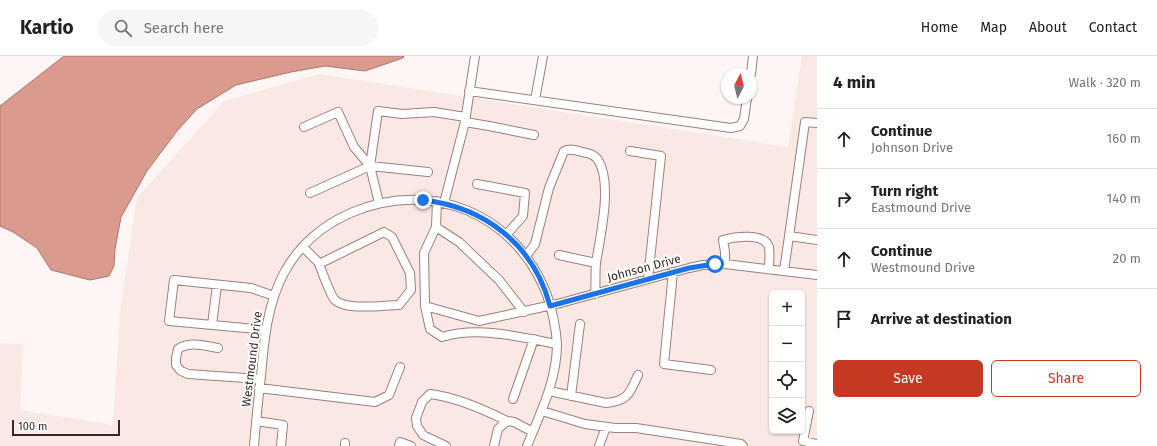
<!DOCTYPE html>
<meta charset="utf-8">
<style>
body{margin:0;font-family:"Fira Sans",sans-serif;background:#f6f6f6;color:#202124}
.controls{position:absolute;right:12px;bottom:12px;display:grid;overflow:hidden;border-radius:6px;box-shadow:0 1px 3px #0004}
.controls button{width:36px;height:36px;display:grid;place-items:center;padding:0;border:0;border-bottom:1px solid #e0e0e0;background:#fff;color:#202124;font:20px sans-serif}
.compass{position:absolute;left:721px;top:12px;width:36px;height:36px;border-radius:50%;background:#fff;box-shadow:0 1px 3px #0004;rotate:7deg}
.scale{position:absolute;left:12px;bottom:10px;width:108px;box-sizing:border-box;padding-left:4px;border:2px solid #362a27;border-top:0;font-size:11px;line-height:14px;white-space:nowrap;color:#362a27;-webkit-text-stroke:3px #fff;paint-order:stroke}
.stop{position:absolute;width:12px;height:12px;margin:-9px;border:3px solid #1a73e8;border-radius:50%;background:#fff}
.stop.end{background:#1a73e8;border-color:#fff;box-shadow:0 1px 4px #0008}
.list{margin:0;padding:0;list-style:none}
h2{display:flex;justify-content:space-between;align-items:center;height:52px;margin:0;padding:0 16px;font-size:17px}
h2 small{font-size:13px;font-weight:400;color:#757577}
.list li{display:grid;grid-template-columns:26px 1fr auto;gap:12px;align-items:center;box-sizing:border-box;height:60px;padding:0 16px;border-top:1px solid #e0e0e0}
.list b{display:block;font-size:15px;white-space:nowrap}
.list p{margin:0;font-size:13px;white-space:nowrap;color:#757577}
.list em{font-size:13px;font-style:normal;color:#757577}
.actions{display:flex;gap:8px;padding:12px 16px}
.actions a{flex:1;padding:9px 0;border:1px solid #c53923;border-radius:6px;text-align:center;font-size:14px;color:#c53923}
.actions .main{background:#c53923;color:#fff}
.icon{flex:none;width:22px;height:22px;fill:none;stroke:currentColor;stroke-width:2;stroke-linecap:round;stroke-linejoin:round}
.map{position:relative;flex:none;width:817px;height:390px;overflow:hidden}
header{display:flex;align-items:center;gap:24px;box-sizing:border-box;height:56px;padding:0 20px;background:#fff;border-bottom:1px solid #e0e0e0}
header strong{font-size:19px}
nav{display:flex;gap:22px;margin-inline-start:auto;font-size:14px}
.search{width:280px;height:36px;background:#f6f6f6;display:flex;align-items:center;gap:10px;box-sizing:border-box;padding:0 14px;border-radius:22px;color:#757577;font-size:15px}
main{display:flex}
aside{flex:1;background:#fff}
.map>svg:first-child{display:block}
</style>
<header>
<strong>Kartio</strong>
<div class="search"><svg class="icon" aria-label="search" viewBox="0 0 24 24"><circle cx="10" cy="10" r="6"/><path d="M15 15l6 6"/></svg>Search here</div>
<nav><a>Home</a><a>Map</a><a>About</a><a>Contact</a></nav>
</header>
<main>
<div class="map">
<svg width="817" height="390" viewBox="0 0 817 390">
<rect width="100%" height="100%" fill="#fdf6f4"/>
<path fill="#fae8e4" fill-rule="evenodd" d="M802,0H817V390H0V287L23,289L20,354L113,369L120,256L137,142L224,45L319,18L788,91ZM772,237H802V375H772Z"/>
<path fill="#da9a8d" stroke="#a9786e" d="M64,0H404L403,2L365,15L325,10L291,16L236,29L197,53L177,75L147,115L121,161L115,193L114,210L109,220L90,224L51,214L37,192L13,176L0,170V50Z"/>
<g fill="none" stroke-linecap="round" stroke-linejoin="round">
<g stroke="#9e7f79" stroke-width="10">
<path id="minor" d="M751,18L753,0
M469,35L731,72L740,70L744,63L747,42
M535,44L543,0
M465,66L489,70L534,79
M304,71L338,56L354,91L370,110L379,147
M630,95L661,100L648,223
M370,110L378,55L402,58L434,56L465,61
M477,128L525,137L523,160L506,179
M310,137L370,110L428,116
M437,145L436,171L459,186L499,224L524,256
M444,147L465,66L475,0
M789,180L805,66L817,67
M303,191L318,206L319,208C322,215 330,239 335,244C347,255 383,249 399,249L411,234L410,217L392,181L384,176L319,208
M559,199L596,207
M526,200L535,188L549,132L564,95C570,92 576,94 582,96C588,97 594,98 598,104C613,127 600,181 596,207C595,217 596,228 595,238
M725,208V196L723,184C734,181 764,176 769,191C770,198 769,207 769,213
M784,215L789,180L817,184
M673,216L664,308L711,314
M425,250L424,197L436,171
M212,269L217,229
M266,274L169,265L174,224L251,232L274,240
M557,288C520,281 479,270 442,281L430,273L425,250L479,265L557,248L689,212L703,209L725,208L817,219
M218,292C205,290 190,285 178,293L176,302V309L181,315L188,318L260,323
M259,332L375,346L389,339L400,311
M549,335L606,347C628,345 630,337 638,319
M571,340L580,268
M513,343L534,283
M542,355L585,368L615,372H636L741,388L743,390
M809,355L803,385L817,388
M256,365L283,369L281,390
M254,390C256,367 258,343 261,320C264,285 267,249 284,217C299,189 324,168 353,156C432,123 516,158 547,239C552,254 556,272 557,288C557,324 540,358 527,390
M345,390V387
M399,390L400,386L411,390
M446,390L423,379L417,370L416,362L422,346L430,338C456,341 483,353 507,365
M494,390L498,373L507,365L514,366L533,376
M599,390L606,371"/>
</g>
<use href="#minor" stroke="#fff" stroke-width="8"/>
</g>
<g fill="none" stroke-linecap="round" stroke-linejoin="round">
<path stroke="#1a73e8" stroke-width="5" d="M423,144C485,151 534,189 550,250L689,212L715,208"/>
</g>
<g text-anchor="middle" stroke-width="4" stroke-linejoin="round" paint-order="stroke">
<g font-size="12" fill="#362a27" stroke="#fff">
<text transform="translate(644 212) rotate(-15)" y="4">Johnson Drive</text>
<text transform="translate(252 303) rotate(-83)" y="4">Westmound Drive</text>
</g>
</g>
</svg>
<div class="controls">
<button>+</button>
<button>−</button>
<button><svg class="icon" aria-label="locate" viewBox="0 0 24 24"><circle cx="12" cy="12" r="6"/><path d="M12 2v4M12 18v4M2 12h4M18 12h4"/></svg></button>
<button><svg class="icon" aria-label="layers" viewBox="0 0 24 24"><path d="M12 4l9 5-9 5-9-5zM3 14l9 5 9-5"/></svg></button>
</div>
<svg class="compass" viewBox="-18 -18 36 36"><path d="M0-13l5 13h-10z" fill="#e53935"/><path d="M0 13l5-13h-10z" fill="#757577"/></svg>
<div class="scale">100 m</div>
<div class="stop" style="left:715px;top:208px"></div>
<div class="stop end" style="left:423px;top:144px"></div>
</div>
<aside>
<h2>4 min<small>Walk · 320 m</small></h2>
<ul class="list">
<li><svg class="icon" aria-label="ahead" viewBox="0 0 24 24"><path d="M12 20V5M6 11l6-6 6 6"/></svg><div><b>Continue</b><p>Johnson Drive</p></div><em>160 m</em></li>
<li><svg class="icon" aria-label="right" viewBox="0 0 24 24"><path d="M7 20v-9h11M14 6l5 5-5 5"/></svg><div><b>Turn right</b><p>Eastmound Drive</p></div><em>140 m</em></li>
<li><svg class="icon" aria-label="ahead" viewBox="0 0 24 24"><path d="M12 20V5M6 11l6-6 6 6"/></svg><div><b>Continue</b><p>Westmound Drive</p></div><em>20 m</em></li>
<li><svg class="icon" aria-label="arrive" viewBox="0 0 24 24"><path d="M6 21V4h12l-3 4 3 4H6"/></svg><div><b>Arrive at destination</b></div></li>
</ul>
<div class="actions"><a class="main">Save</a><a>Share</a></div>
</aside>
</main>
